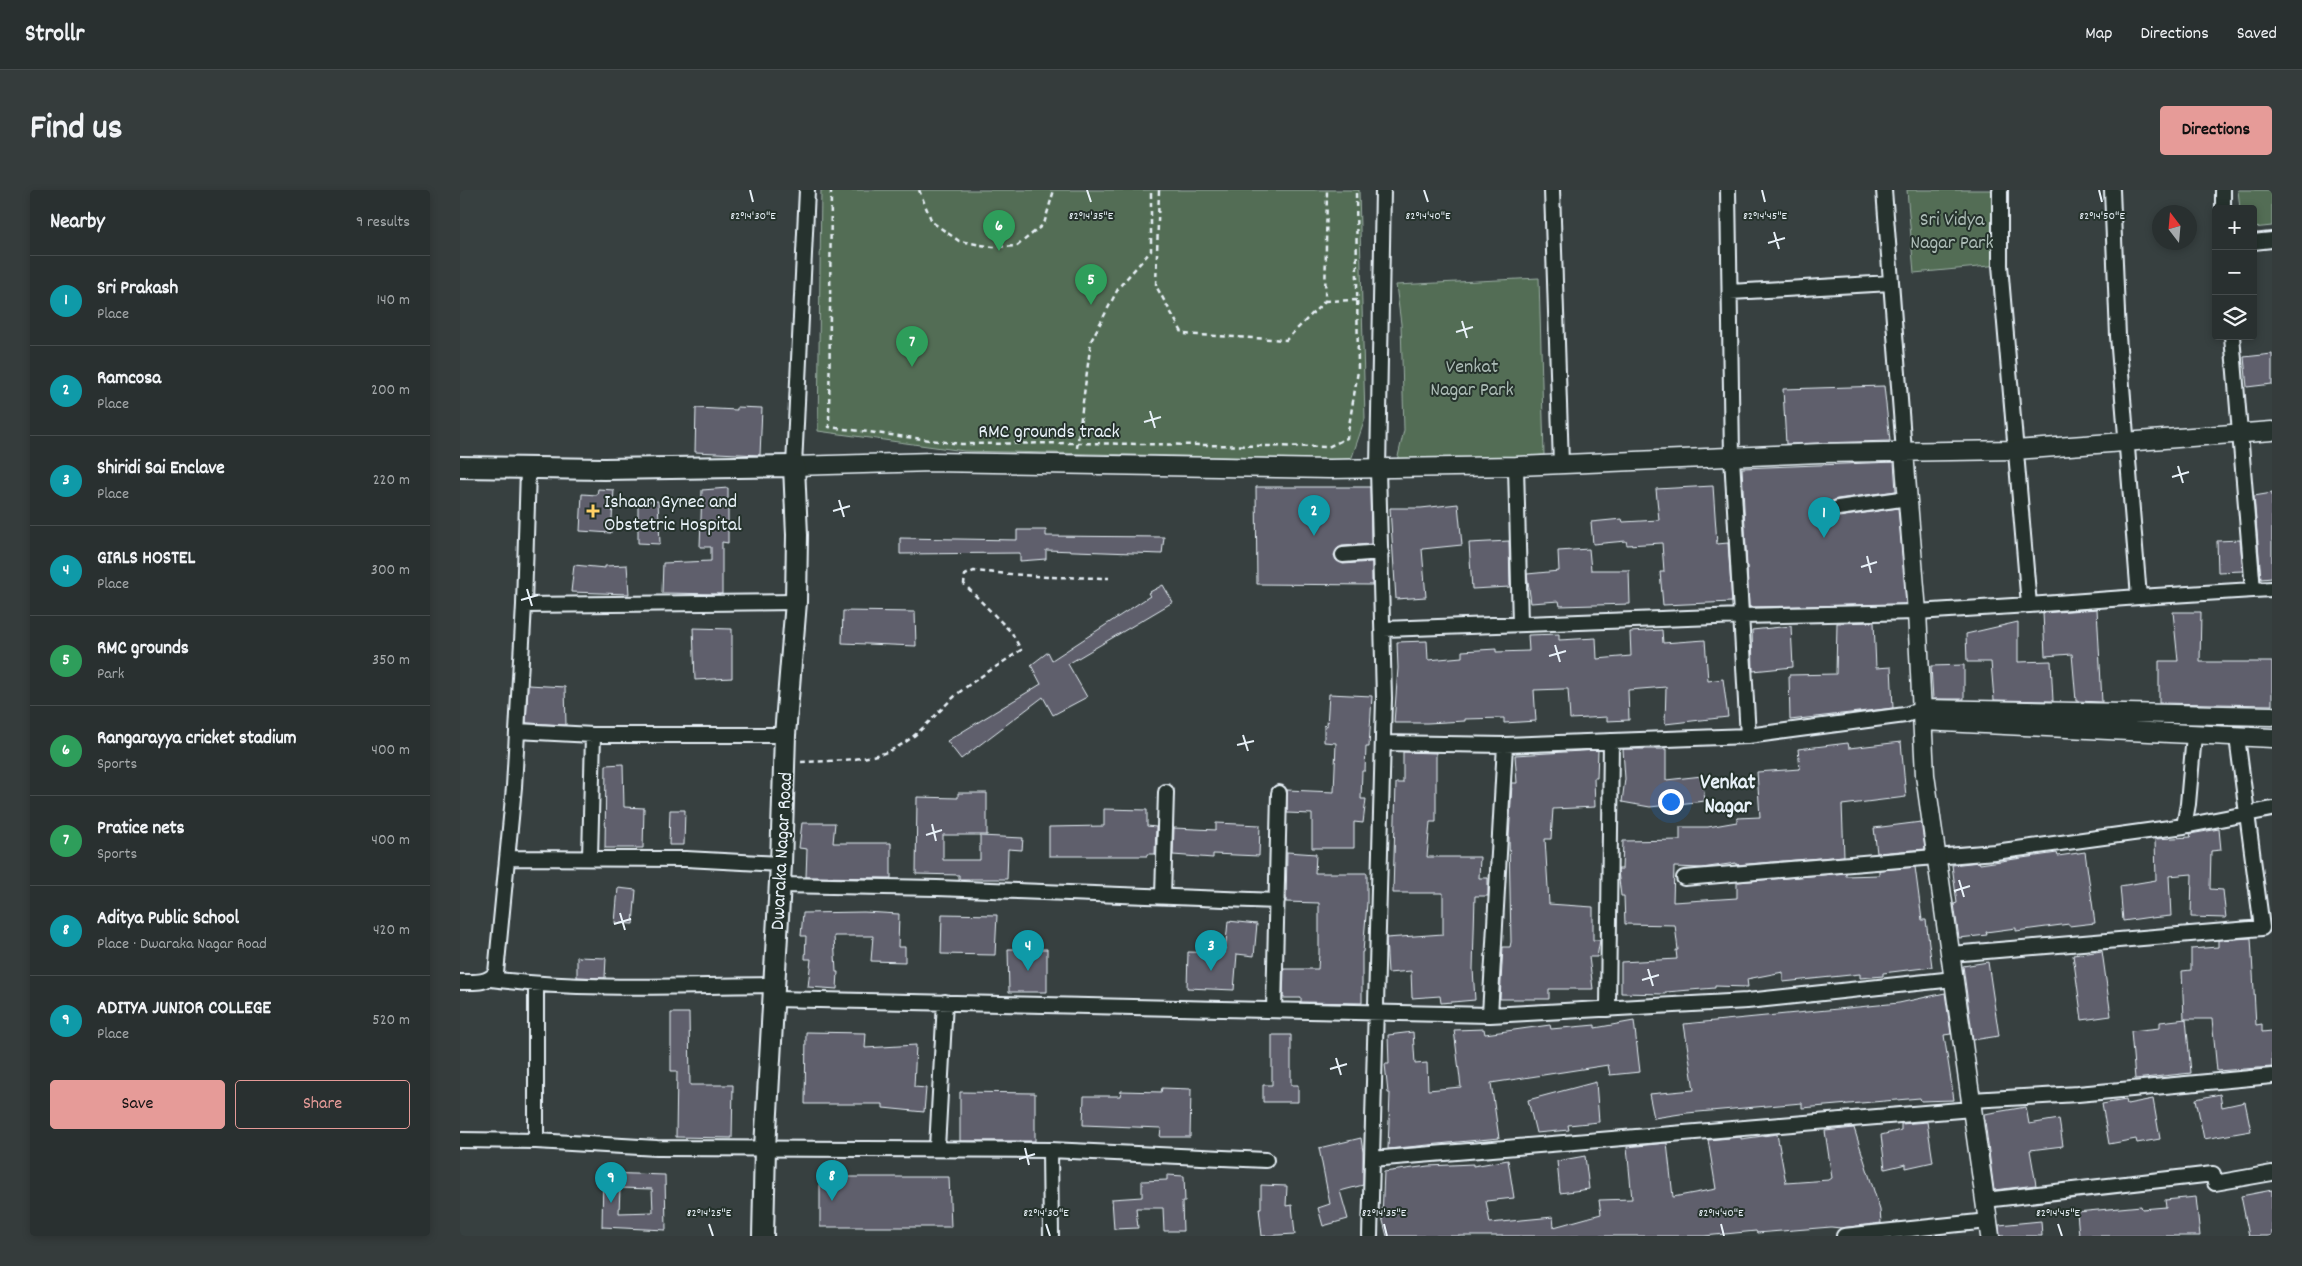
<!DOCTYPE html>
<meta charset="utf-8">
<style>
body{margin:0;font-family:Dekko,sans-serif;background:#353c3c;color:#f1f3f6}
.controls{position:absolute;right:15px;top:15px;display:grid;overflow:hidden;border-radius:5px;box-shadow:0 2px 8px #0003}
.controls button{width:45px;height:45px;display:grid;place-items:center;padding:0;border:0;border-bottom:1px solid #454b4c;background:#293030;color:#f1f3f6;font:25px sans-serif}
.compass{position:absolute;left:1692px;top:15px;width:45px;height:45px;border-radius:50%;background:#293030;box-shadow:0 2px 8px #0003;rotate:344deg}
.you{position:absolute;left:1210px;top:611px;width:18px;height:18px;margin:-12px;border:4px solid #fff;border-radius:50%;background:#1a73e8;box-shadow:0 0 0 8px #1a73e833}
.badge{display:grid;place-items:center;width:32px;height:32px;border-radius:50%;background:#e69b98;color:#fff;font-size:16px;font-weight:700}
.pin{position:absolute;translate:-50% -41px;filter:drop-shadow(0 1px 2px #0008)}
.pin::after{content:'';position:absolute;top:26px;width:18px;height:15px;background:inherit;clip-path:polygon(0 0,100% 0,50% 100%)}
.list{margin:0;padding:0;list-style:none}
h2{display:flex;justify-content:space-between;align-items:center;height:65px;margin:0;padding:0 20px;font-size:21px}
h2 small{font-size:16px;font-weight:400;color:#a5a9ab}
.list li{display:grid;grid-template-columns:32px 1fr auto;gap:15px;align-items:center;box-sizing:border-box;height:90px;padding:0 20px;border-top:1px solid #454b4c}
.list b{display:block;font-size:19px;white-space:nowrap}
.list p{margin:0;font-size:16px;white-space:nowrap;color:#a5a9ab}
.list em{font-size:16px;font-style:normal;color:#a5a9ab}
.actions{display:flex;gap:10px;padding:15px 20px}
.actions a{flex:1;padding:11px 0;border:1px solid #e69b98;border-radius:5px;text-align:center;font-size:18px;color:#e69b98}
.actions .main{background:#e69b98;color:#111}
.icon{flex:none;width:28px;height:28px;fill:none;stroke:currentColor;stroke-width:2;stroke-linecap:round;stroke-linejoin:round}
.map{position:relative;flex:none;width:1812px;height:1046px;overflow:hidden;border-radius:5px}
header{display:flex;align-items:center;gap:30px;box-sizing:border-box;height:70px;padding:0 25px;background:#293030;border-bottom:1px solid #454b4c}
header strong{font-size:24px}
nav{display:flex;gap:28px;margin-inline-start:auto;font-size:18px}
.intro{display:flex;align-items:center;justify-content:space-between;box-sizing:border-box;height:120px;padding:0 30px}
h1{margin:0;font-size:35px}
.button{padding:12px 22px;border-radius:5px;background:#e69b98;color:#111;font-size:18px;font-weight:700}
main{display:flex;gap:30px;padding:0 30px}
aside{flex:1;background:#293030;border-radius:5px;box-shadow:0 2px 8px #0003}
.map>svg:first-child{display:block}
</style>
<header>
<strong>Strollr</strong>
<nav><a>Map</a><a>Directions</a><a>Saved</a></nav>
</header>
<div class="intro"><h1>Find us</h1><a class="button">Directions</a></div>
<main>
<aside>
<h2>Nearby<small>9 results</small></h2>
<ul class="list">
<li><span class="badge" style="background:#0f9aa8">1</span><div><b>Sri Prakash</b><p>Place</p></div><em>140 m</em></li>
<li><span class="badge" style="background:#0f9aa8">2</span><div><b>Ramcosa</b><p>Place</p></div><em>200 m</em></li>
<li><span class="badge" style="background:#0f9aa8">3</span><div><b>Shiridi Sai Enclave</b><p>Place</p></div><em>220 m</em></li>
<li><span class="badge" style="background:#0f9aa8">4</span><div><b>GIRLS HOSTEL</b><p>Place</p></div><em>300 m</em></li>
<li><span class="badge" style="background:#2e9e5b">5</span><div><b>RMC grounds</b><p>Park</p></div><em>350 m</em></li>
<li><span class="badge" style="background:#2e9e5b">6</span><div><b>Rangarayya cricket stadium</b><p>Sports</p></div><em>400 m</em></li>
<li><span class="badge" style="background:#2e9e5b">7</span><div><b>Pratice nets</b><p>Sports</p></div><em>400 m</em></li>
<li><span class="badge" style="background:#0f9aa8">8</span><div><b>Aditya Public School</b><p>Place · Dwaraka Nagar Road</p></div><em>420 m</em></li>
<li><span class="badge" style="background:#0f9aa8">9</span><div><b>ADITYA JUNIOR COLLEGE</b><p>Place</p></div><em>520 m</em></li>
</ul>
<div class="actions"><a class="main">Save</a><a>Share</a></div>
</aside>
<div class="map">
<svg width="1812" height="1046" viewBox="0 0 1812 1046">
<rect width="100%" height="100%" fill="#374040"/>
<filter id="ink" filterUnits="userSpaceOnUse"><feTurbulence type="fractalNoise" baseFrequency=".02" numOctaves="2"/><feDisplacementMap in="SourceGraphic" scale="10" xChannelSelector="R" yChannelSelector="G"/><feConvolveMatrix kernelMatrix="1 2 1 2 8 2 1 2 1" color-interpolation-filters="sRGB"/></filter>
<g filter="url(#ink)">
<path fill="#526d54" stroke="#9dafa6" d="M361,0H899L905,229L891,270L504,261L358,241Z
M1447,0H1534L1540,75L1454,83Z
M1778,0H1812V36L1793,38V19H1780Z
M1079,88L1084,265L1026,270L937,271L944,240L941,134L936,95Z"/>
<path fill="#5f5f6c" stroke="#e8f1f8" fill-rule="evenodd" d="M1812,164V194L1787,197L1784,167Z
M1424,196L1430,251L1326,254L1323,199Z
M277,217L302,218L300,265L235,262L236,218L277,220Z
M1434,272L1436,301L1377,309L1372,311L1369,319L1371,324L1379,327L1438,318L1446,414L1289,417L1282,278Z
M1253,296L1257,354L1268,353L1272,412L1203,415L1200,382H1204L1202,353L1167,355L1166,351L1133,354L1131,332L1162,329L1163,332L1199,330L1196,299Z
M796,297H910L911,354L882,356L878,358L874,365L876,370L883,374L912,372V395L797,394Z
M268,298V353L262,352V404L202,403L203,373L251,371V357H240L242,300Z
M138,299L154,300L151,343L120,341L122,304L137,305Z
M1812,303V388L1801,389L1794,306Z
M198,311L200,354L178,353V312Z
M998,314L1002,355L962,359L966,407L936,409L930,318H961Z
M557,340H586V346L704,347L702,364L586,360V369L560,371V363L440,364V348L557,350Z
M1780,350L1783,381L1758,382L1757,351Z
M1049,351L1050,397L1012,399L1009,353Z
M1129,359L1131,380H1169L1170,414L1100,416L1099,411L1071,413L1067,384L1099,381L1098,361Z
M114,375L145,378V376L167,375L169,404L111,402Z
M703,395L713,412L608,474L627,507L593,525L583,507L501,569L487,551L581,494L571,475L588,462L592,470L690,406L688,403Z
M1637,419L1642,512L1616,511L1612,464L1585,466L1583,423Z
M383,421L455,422L456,456L382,453Z
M1713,422H1741L1740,472H1812V515L1699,513V471H1718Z
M1414,432L1416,478L1431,477L1433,518L1330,530L1329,485L1376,484L1377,433Z
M1558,432V472L1591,471L1593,511L1534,510L1531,472H1507L1506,444Z
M1331,436L1333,477L1293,481L1292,440Z
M233,438L272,439V488L235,490Z
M1202,440L1203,453L1245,450L1248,491L1263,489L1268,527L1205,534L1206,497L1168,500L1169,530L1147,531V527L1110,529L1108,499H1103L1074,500L1076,531L1044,533V528L1005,529V531L967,533H934L938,478L937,452L967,451L968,470L1002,467V461L1036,459V462L1069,461L1068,445L1099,444V450L1136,448L1137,469L1171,466L1170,442Z
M1504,475V509H1473L1471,476Z
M68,495L105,497L106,535L66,533Z
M869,504L912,506L909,557H906L905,581H902L901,609H906L903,633L894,632V658H852V624L827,623V600L874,602L876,553L864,552V535L867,536Z
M1441,552L1446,607L1382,615L1384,666L1276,675V673L1242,678L1214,677L1213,712L1277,708V692L1386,683V686L1419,685V680L1455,677L1462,730H1466L1472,777L1423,783V786L1400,788V784L1323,792V782L1287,789L1288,797L1255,796V798L1206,802V804L1161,803V772L1217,769L1216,760H1218L1215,735L1165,734L1164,706H1161L1158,681V679H1162L1163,651L1220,650V637H1248L1277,632V628L1300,627L1297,582L1340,579L1338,559L1388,553L1389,558Z
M1163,559H1206V590L1242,586L1245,611L1190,617L1162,612L1165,589Z
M1138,560L1137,588H1134L1135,617L1093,619L1091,649H1085L1089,714L1133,717V750H1140L1137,767H1129L1133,799H1089V809H1040L1043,757H1050L1051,752L1049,648L1052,593H1057L1055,565Z
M943,562L976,563V632H970L967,667H1020L1019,688H1028V706H1015L1013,779L1015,810L981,813L980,806L952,808L951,781L928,783L926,748L983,744V703H933L936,593H943Z
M163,574L164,617L184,618L183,658H145L146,575Z
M498,603H527V645H483V670H520V646L563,648L562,660L548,659L547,689H499V685L456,684L457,607L498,608Z
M644,619L687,620V636L696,637L695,664H687V666H589V637L644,636Z
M210,620H225L224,655H209Z
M1461,632L1465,659L1417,663L1414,638Z
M342,633H375L373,653H431V688L346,687L347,659L339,658Z
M756,633L800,635L799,666L753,664V668L713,665L714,638L756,640Z
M1759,639L1761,660L1751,661L1750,699L1763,700L1766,728L1731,727L1732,684L1709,686L1711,726L1691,728V727L1663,731L1660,696L1696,690L1695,649L1731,647L1730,644Z
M827,662L856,664L855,683H907V713L903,762H902V813L841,812V808H823L824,779H858L859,764V713L826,712Z
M1625,662L1635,733L1609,736V734L1556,741V738L1526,742L1527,745L1499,748L1494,714L1497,713L1492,675L1519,672L1520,674L1597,663L1598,666Z
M158,698L176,700L173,734L155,733Z
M404,722L439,724L438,757H445V772L411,771L413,746H374L376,782H378L377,799L348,797L351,769H345L346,746H341L343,723Z
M482,724L537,725L535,765L481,764Z
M768,731L797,734L794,766L777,764L774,800L727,798L728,762L765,763Z
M1791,748L1796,835L1802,834V842L1812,841V877L1757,881L1752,829H1724L1722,781L1731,780V759L1758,757V750Z
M548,759H587V802H549Z
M1642,761L1651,826L1622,830L1613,765Z
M117,767L146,768L145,788L117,787Z
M1528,772L1539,846L1513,850L1503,776Z
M1485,803L1491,844L1484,845L1494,910L1461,911L1460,908L1342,918V913L1227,923L1194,928L1189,904L1234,900L1224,834L1439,813Z
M211,823H229L230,895H273L272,948L216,947L217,881H211Z
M1726,829L1731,883L1675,889L1671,841L1700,838V832Z
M1174,831L1180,882L1150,885L1148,875L1031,893L1039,948L928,959L930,903H928L925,874H929L928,845L953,842L955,874L967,873L968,900L1001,897L994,840L1024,839L1025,844L1090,835L1091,839L1135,835V838Z
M346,842L406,843L405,858L456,855L454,897L466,898L464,922L423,918V914H345Z
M812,845H831V895H838V912H803V895H812Z
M1136,892L1139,932L1108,935L1109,940L1076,943L1068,910Z
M702,898L731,899L730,947H700L701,938L623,935L624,906H660L661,901L701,902Z
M500,902L575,903V951H500Z
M1760,904L1762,917L1785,912L1791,941L1744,949L1736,909Z
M1693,909L1700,949L1677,953L1676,949L1649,954L1642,914L1666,910L1667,914Z
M1566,917L1569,934L1599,929L1603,956L1570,960L1576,995L1534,1000L1524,924Z
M1467,932L1473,972L1446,978V974L1425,979L1421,945L1441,940V934Z
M1394,938L1420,1020L1421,1033L1381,1038L1371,1037L1297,1043L1296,1041L1244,1046H927L922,1027L924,982L968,976L1013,974V976L1048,970L1054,1008L1026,1011L1030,1033L1093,1027L1094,1037L1141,1024L1139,1010L1172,1009L1167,957L1207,953L1213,1007L1256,999L1248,950L1281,947V949L1317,944L1326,993L1369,990L1372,988L1365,941Z
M901,948L903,962V995L880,1001L888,1029L863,1036L858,1018L870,1014L859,958Z
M1125,966L1129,999L1100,1003L1097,971Z
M143,983L205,985L206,1040L142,1037ZM160,998L192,999L193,1022L159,1023Z
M707,985L724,986L725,1012H722L723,1041H704L703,1018H676L678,1038L654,1039L652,1009L682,1007V991L707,990Z
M386,987H489L491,1037H360V990H381Z
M801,995L827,996L826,1016L832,1015L835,1044L802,1046L799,1018H801Z
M1812,1000V1046H1789L1781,1006Z
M1736,1007L1740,1046H1619L1617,1022L1681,1016L1682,1019L1706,1017L1705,1010Z
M1581,1031L1582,1046H1540L1539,1035Z"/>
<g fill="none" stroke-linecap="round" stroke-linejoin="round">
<g stroke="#e8f1f8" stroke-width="18">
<path id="minor" d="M1092,0L1101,274
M1268,0L1272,267L1288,546L1445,525L1463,519
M1424,0L1444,262
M1763,0V19
M1793,52L1812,50
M1270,102L1431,93
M334,276L347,0
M1056,276L1060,434
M1378,318L1448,308
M883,365L921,362
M1793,400L1812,399
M1679,407L1793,400L1772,146
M64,415L336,412
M1569,415L1679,407L1658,146L1652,0
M924,439L1282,426L1457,422L1569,415L1540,75V0
M57,541L133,545
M923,553L1045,555
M1724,636L1812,619
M48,668L226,669L321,674
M130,668L133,545H325
M1224,688L1535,662L1724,636L1728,614L1734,545
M320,695L477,698L817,711
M703,706L706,602
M1491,764L1802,738L1777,547
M31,789C124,801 220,796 314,795
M0,792C14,792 26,794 36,783L54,597L64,415L68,279
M76,795V951
M314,809L1030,825L1287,811L1494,789
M1148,819L1151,551
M814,820L819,603
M1030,825L1045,555L1288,546
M1511,910L1618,904L1812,886
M0,950L76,951L197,958L590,960
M477,958L485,812
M912,969L1512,919
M1525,1010L1753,984L1755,993L1812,983
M591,1046L590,960L806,970
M910,1046L924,508L918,279L923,0
M1384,1046L1528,1031"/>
</g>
<g stroke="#e8f1f8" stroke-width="21">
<path id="tertiary" d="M1444,262L1457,422L1465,585L1530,1046
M334,276L472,272L869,279L1056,276L1361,263L1555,260L1812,241
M1463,519L1812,526
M1463,531L1812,548"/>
</g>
<g stroke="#e8f1f8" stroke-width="24">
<path id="secondary" d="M0,277L144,279L334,276L337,345L336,412L325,545L321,674L305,958L303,1046"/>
</g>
<path stroke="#e8f1f8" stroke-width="2.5" stroke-dasharray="5 4" stroke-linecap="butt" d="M371,0L369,237L501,254L617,253L868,257L887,248L898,181L896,0
M459,0L472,32L499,51L533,57L557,56L584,34L594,0
M699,0L696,96L723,144L826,150L865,111L867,0
M865,111L898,110
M617,258L631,151L659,97L691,61V0
M341,572C368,571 398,571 424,563C458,551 475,522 501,501C520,486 541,474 561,460L552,443L504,394L505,385L514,381L587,387L649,388"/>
<use href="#minor" stroke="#26332d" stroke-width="14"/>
<use href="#tertiary" stroke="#26332d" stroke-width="18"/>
<use href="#secondary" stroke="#26332d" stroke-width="20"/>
</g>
</g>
<path fill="none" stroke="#e8f1f8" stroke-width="2" d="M290,0L293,12M627,0L631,12M964,0L968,12M1302,0L1305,12M1639,0L1642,12M1314,42L1319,59M1308,53L1325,48M1002,131L1007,148M996,142L1013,137M690,221L695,238M684,232L701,227M1718,276L1723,293M1712,287L1729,282M379,310L384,327M373,321L390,316M1407,366L1411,383M1401,377L1417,372M67,399L72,416M61,410L78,405M1095,455L1100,472M1089,466L1106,461M783,545L788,561M777,555L794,551M472,634L476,651M466,645L482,640M1499,690L1504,707M1494,701L1510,696M160,723L165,740M154,734L171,729M1188,779L1193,796M1182,790L1199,785M876,868L881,885M870,879L887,874M565,958L569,975M559,969L575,964M249,1034L253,1046M586,1034L590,1046M924,1034L927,1046M1261,1034L1264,1046M1598,1034L1602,1046"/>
<path fill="#ffd166" stroke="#26332d" stroke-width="2" d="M130.5 313.5h5v5h5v5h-5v5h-5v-5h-5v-5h5z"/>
<g text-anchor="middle" stroke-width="4" stroke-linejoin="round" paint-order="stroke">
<g font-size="20" fill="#acbcb6" stroke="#26332d">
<text x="1492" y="35">Sri Vidya<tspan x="1492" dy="23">Nagar Park</tspan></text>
<text x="1012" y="182">Venkat<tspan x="1012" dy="23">Nagar Park</tspan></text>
</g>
<g font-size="20" fill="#e8f1f8" stroke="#26332d">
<text x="589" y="247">RMC grounds track</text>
<text transform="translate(320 661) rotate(-87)" y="7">Dwaraka Nagar Road</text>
</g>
<g font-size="20" fill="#e8f1f8" stroke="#26332d" text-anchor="start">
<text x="144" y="317">Ishaan Gynec and<tspan x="144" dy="23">Obstetric Hospital</tspan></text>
</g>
<g font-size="21" font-weight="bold" fill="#e8f1f8" stroke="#26332d">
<text x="1268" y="598">Venkat<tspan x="1268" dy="24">Nagar</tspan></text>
</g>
</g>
<g font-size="12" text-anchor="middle" fill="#e8f1f8" stroke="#26332d" stroke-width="4" stroke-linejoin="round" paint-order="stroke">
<text x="293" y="29">82°14'30"E</text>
<text x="631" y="29">82°14'35"E</text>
<text x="968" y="29">82°14'40"E</text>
<text x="1305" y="29">82°14'45"E</text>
<text x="1642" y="29">82°14'50"E</text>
<text x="249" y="1026">82°14'25"E</text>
<text x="586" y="1026">82°14'30"E</text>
<text x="924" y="1026">82°14'35"E</text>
<text x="1261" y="1026">82°14'40"E</text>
<text x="1598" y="1026">82°14'45"E</text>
</g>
</svg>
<div class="controls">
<button>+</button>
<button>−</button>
<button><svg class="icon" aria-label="layers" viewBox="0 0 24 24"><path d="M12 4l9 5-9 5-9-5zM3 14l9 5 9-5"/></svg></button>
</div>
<svg class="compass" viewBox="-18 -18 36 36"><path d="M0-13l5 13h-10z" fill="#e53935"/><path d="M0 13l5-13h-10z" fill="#a5a9ab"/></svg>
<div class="you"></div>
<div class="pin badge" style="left:1364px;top:348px;background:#0f9aa8">1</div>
<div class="pin badge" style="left:854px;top:346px;background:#0f9aa8">2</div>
<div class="pin badge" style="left:751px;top:781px;background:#0f9aa8">3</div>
<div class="pin badge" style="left:568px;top:781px;background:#0f9aa8">4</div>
<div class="pin badge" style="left:631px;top:115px;background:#2e9e5b">5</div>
<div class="pin badge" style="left:539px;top:61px;background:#2e9e5b">6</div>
<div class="pin badge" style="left:452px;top:177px;background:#2e9e5b">7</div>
<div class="pin badge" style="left:372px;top:1011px;background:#0f9aa8">8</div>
<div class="pin badge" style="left:151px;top:1013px;background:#0f9aa8">9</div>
</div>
</main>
